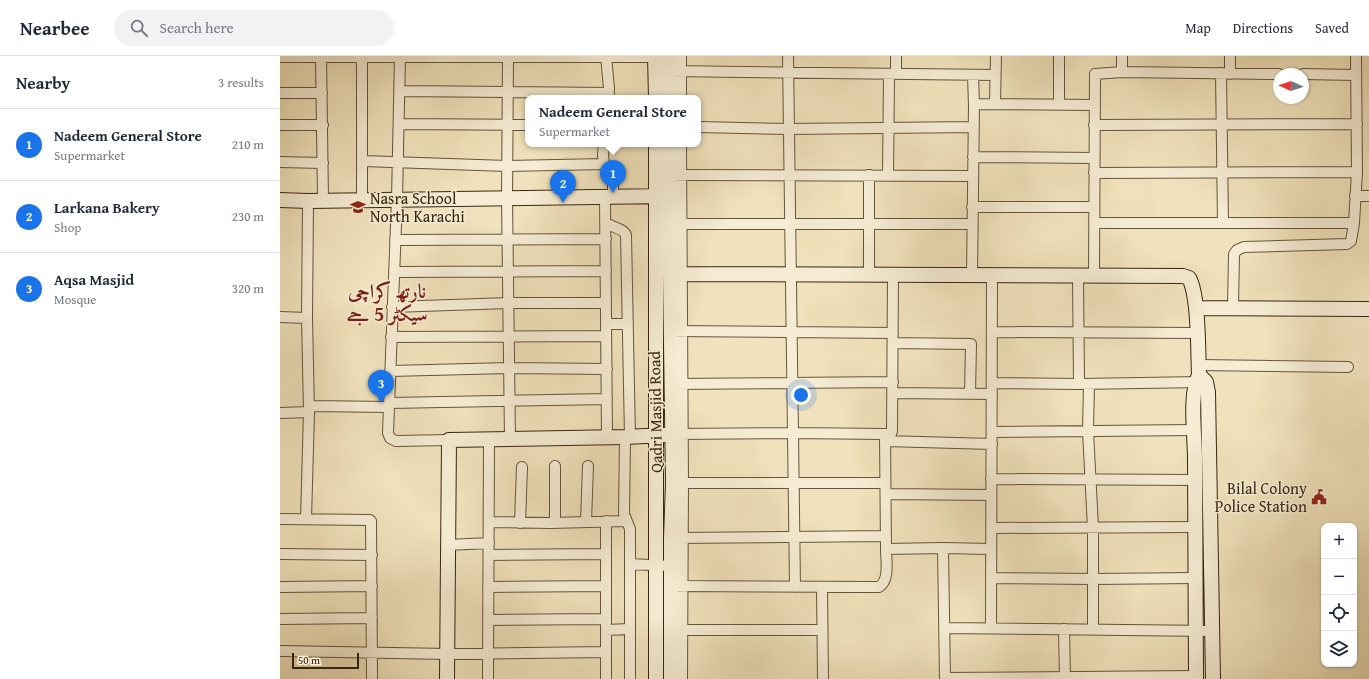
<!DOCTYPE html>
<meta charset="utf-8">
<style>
body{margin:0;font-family:"Gentium Book Plus",Amiri,serif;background:#f2f2f3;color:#1f2937}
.controls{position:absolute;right:12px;bottom:12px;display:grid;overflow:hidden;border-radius:8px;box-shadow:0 1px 3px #0004}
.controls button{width:36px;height:36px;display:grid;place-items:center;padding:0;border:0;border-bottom:1px solid #e0e1e3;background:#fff;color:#1f2937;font:20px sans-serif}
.compass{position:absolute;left:993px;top:12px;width:36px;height:36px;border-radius:50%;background:#fff;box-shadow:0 1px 3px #0004;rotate:273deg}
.scale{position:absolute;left:12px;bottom:10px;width:67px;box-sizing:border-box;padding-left:4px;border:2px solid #382612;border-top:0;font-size:11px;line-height:14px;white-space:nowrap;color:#382612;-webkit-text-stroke:3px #f5ecd3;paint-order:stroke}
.you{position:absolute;left:521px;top:339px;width:14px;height:14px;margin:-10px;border:3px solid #fff;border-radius:50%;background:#1a73e8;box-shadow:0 0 0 6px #1a73e833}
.badge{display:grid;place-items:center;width:26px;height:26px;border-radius:50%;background:#1a73e8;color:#fff;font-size:13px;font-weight:700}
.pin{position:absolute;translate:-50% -33px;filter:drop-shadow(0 1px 2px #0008)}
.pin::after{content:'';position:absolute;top:21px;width:14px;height:12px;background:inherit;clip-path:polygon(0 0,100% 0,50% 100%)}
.popup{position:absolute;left:245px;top:39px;width:176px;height:52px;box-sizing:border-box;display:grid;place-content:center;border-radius:8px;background:#fff;filter:drop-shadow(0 1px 3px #0005);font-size:13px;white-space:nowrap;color:#747a83}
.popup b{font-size:15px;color:#1f2937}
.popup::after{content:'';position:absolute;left:50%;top:100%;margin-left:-8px;border:8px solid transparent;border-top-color:#fff}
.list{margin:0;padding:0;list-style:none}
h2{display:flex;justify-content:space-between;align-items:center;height:52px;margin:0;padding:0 16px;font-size:17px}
h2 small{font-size:13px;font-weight:400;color:#747a83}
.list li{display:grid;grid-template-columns:26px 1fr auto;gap:12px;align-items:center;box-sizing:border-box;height:72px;padding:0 16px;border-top:1px solid #e0e1e3}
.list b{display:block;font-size:15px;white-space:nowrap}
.list p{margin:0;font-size:13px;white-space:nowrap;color:#747a83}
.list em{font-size:13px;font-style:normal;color:#747a83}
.icon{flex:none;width:22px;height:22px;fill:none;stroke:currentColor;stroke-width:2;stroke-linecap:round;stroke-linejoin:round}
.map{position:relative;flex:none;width:1089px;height:623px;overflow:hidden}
header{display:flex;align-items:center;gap:24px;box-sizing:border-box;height:56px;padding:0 20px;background:#fff;border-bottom:1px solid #e0e1e3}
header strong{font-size:19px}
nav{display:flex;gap:22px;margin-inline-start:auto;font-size:14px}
.search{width:280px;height:36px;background:#f2f2f3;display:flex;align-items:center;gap:10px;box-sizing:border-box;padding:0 14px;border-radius:22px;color:#747a83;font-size:15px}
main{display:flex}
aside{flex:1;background:#fff}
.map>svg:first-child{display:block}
</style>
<header>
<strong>Nearbee</strong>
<div class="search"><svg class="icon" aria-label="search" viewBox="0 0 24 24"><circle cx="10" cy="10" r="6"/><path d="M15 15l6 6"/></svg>Search here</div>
<nav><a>Map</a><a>Directions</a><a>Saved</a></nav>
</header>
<main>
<aside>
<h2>Nearby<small>3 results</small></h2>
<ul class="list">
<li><span class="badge">1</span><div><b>Nadeem General Store</b><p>Supermarket</p></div><em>210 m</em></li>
<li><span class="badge">2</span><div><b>Larkana Bakery</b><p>Shop</p></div><em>230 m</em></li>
<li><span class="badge">3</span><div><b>Aqsa Masjid</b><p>Mosque</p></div><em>320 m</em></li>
</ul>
</aside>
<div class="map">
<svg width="1089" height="623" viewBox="0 0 1089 623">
<rect width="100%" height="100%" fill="#f0e2bc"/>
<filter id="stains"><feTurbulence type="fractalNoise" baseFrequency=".005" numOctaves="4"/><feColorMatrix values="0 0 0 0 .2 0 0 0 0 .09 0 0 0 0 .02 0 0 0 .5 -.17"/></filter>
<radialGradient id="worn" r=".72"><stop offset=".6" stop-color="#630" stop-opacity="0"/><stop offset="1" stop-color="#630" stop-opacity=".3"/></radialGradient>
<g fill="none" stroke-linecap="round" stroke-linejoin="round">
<g stroke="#66553c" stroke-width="12">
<path id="street" d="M41,0L43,144
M120,0L117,143L108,377L110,382L116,385L169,384
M228,0L227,142L230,383
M326,0L329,32L328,42
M508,0L515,531
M616,0V18
M0,1H382
M389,15L715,19
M842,16V0
M941,17L943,167
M950,18V0
M1023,18L1076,19
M693,19L694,50
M120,35L329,37
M0,37H42
M401,42V0
M715,48L716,0
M779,49V0
M119,68L248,69
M0,69H43
M814,69L1077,68
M418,71L509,73L693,71
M324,88L323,99L324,108L333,121V141
M401,88L403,427L402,623
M693,101L814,102
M83,105L227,110L324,108
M0,106L43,107
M814,117L1077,116
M395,119L693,120
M608,120L609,18
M1075,140H1089
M325,141L327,381
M82,144V0
M692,151H814
M326,167C332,171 344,173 346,179L350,381
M814,167H1074
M396,168H692
M115,184L326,183
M114,216L326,215
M589,219V119
M692,220L694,50L696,48L815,49
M798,220L799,328
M814,220L815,18L842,16L999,18
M112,251L229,247H326
M953,252L954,198L957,194L964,191L1067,188L1071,185L1074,167L1077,116L1076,0
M0,261L27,262
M326,268H348
M395,275L613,277
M712,276L918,277
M111,281L326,280
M613,287L691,288L690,338
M919,309L1068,311
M110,315L229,312L327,313
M712,327L799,328L922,326
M395,328L613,326
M809,328L808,375L813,472V573
M613,337L712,338
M109,347L327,343
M29,350L109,351
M0,357L29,356
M712,376L915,374
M396,378L513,377L605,378
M345,381L344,458L350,473V623
M605,385L712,388
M711,423L915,424
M397,427H605
M606,438L711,439
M0,463L90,464L91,465L92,623
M26,463L29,356L27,262L28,145
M326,465V623
M209,466L271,467L346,465
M306,466L308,410
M240,467L242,411
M275,467V410
M711,472L915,471
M397,482L606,480
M168,489L209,487
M663,492L665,623
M606,493L605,378H611L612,375L613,219
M0,498L92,499
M209,499L326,498
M350,508L391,510
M711,522L813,523L916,522
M397,530L599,531C610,524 606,505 606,493L663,492L711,493
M0,531L92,530
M208,531L326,530
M542,531L543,623
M0,563L92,562
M208,564L326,563
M664,572L932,575
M711,572L712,220
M784,573L785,623
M326,574L350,573
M397,574H542
M0,595L168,598L326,596
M665,622L916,620
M208,623L209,383"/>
</g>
<g stroke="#382612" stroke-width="16">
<path id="secondary" d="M375,0L376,42
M389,42V0
M376,88V623
M390,88V218L393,427L391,482V623
M0,144L28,145L386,140
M390,218L903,220L909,222C919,240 918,297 919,319C909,338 915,380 915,403C915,477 916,550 916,623
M916,252L1089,253
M919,319L926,326L928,336L933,623
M167,623L169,384L345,381L385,379"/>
</g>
<use href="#street" stroke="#f5ecd3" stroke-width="10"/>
<use href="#secondary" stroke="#f5ecd3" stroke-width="14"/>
</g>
<defs>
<g id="school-bare" transform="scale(1.2)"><path d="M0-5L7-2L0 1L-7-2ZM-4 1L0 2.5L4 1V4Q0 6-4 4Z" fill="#8f2418" stroke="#f5ecd3" stroke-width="2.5" paint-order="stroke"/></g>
<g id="civic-bare" transform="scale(1.2)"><path d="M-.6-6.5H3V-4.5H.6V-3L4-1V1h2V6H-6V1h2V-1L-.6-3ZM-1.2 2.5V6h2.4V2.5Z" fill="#8f2418" stroke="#f5ecd3" stroke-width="2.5" paint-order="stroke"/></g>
</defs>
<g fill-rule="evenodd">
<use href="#school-bare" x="78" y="151"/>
<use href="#civic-bare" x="1039" y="441"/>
</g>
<g text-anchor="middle" stroke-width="3" stroke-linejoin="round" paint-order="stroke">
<g font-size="16" fill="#382612" stroke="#f5ecd3" text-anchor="start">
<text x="90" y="148">Nasra School<tspan x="90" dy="18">North Karachi</tspan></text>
<text x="1027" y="438" text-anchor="end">Bilal Colony<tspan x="1027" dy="18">Police Station</tspan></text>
</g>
<g font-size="16" fill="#382612" stroke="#f5ecd3">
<text transform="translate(375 356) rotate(-91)" y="6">Qadri Masjid Road</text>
</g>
<g font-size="20" font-weight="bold" fill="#7a1f14" stroke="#f5ecd3">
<text x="107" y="242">نارتھ کراچی<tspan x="107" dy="23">سیکٹر 5 جے</tspan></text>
</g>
</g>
<rect width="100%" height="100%" filter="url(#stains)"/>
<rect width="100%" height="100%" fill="url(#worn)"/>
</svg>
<div class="controls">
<button>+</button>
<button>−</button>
<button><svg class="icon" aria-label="locate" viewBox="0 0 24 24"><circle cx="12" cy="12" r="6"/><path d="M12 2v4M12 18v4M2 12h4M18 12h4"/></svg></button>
<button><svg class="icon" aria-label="layers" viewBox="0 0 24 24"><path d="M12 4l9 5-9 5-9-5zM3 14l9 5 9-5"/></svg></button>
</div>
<svg class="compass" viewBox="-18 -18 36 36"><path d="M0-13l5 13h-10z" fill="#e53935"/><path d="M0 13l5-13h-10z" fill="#747a83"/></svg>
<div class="scale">50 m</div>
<div class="you"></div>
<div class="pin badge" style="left:333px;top:137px">1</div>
<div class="popup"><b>Nadeem General Store</b>Supermarket</div>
<div class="pin badge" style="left:283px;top:147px">2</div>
<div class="pin badge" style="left:101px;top:347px">3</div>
</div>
</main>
